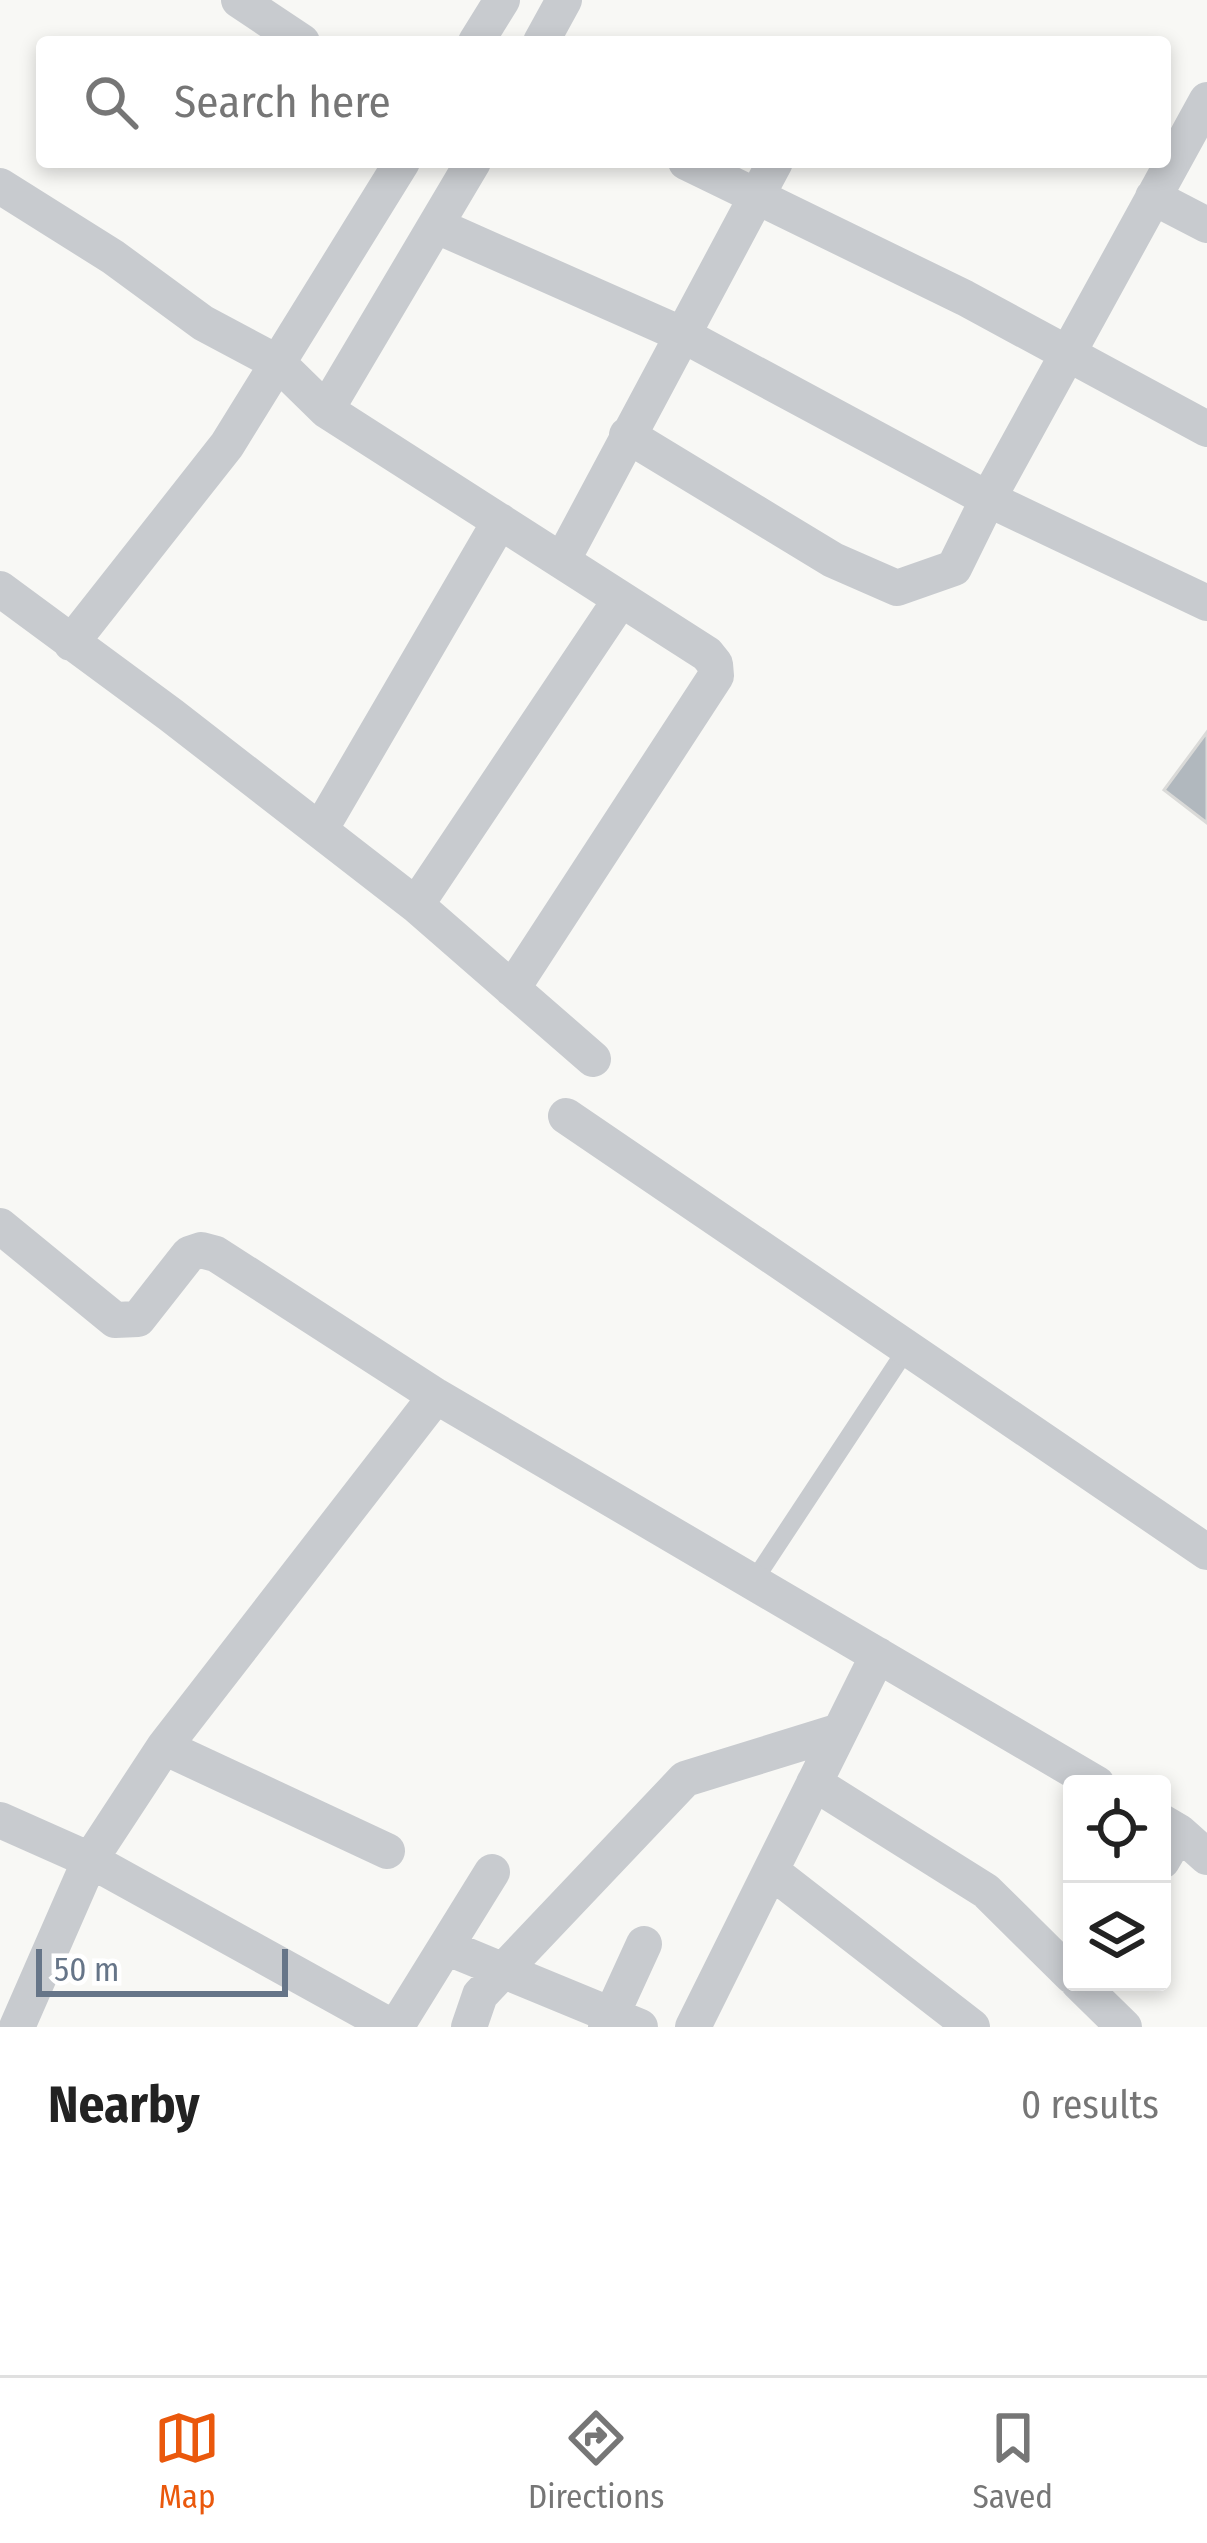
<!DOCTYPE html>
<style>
body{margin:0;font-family:"Fira Sans Condensed",sans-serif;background:#f6f6f6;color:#222}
.controls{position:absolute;right:36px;bottom:36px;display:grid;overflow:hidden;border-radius:12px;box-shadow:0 6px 18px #0003}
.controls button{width:108px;height:108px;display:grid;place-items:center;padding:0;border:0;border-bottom:3px solid #e0e0e0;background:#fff;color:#222;font:60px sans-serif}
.scale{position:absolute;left:36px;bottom:30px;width:252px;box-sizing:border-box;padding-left:12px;border:6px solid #667588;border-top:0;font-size:33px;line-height:42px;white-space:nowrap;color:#667588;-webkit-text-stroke:9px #fff;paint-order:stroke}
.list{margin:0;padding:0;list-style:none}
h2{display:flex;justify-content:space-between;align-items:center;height:156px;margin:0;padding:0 48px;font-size:51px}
h2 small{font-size:39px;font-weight:400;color:#767676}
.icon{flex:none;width:66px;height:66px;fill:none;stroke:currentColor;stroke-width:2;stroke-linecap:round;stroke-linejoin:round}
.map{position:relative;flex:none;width:1207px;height:2027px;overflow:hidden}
.search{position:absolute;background:#fff;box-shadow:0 6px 18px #0003;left:36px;right:36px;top:36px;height:132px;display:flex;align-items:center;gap:30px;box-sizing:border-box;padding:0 42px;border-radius:12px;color:#767676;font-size:45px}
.sheet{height:348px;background:#fff}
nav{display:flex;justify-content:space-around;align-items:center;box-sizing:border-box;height:168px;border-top:3px solid #e0e0e0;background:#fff;font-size:33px;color:#767676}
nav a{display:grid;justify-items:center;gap:6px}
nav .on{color:#ea580c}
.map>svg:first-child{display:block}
</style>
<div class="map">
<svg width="1207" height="2027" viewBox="0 0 1207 2027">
<rect width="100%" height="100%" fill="#f8f8f5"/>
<path fill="#b1b8be" stroke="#dadad8" stroke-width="3" d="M1207,732V823L1164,790Z"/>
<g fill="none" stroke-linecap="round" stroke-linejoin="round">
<path stroke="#c8cbcf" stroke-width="18" d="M753,1582L908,1347"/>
<path stroke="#c8cbcf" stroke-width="36" d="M239,0L302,42
M476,42L502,0
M541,42L564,0
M686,162L965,298L1207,429
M0,186L113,257L203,323L278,363L326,410L707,654L715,664L716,676L512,989
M1153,197L1207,225
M437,226L681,334L988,499L1207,603
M326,410L473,162
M627,435L833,560L897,588L954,568L988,499L1207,100
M562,561L775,162
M0,589L171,715L416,905L593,1059
M71,643L227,445L402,162
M320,830L500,521
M416,905L621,599
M566,1116L1207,1552
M0,1226L115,1320L138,1319L189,1254L201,1250L216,1254L436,1396L1097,1784
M814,1783L986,1891L1072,1976
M0,1820L90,1860L392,2027
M1162,1822L1179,1832L1162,1861
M1179,1832L1207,1857
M387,1851L164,1747L436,1396
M771,1871L972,2027
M446,1947L640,2027
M1078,1982L1124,2027
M17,2027L90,1860L164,1747
M396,2027L492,1872
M469,2027L480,1995L685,1779L840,1731
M606,2027L644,1944
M693,2027L878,1655"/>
</g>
</svg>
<div class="controls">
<button><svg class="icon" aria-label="locate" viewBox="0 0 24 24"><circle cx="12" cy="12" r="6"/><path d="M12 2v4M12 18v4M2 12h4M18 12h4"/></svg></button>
<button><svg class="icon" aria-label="layers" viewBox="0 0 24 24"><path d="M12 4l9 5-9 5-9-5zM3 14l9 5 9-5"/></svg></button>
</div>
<div class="scale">50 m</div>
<div class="search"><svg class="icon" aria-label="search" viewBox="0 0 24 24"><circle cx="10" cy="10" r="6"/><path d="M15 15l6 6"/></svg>Search here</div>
</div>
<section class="sheet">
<h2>Nearby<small>0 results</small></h2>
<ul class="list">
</ul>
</section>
<nav>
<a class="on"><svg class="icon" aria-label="map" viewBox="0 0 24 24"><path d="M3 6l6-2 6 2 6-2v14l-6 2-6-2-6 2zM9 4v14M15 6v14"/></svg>Map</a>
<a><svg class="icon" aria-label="directions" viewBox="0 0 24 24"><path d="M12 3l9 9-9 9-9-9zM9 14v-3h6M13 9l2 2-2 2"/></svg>Directions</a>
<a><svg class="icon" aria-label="saved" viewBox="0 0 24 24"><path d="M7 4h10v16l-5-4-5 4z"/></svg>Saved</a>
</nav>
